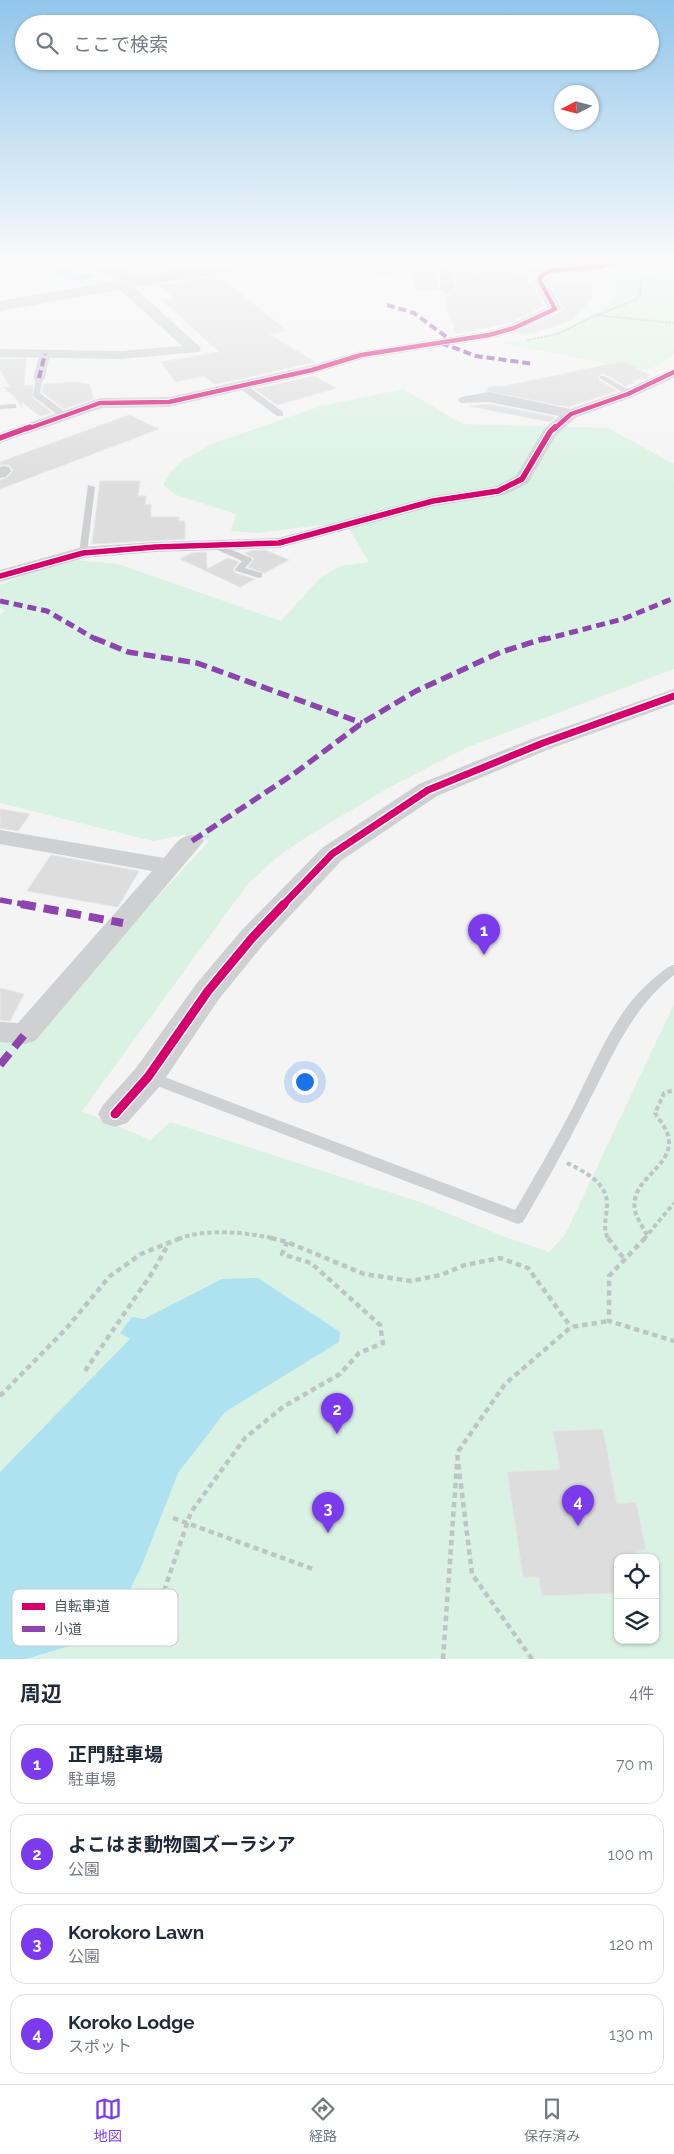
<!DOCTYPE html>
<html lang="ja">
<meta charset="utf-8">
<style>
body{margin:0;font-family:Raleway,"Noto Sans JP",sans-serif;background:#f2f2f3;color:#1f2937}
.controls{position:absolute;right:15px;bottom:15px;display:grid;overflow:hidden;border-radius:10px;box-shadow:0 1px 4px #0004}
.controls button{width:45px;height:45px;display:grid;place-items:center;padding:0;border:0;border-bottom:1px solid #e0e1e3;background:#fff;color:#1f2937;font:25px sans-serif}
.compass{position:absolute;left:554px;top:85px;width:45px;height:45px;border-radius:50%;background:#fff;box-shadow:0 1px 4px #0004;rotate:264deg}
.you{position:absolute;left:304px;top:1081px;width:18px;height:18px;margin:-12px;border:4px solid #fff;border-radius:50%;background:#1a73e8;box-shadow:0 0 0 8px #1a73e833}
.badge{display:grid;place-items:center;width:32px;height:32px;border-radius:50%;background:#7c3aed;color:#fff;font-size:16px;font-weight:700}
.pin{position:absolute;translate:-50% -41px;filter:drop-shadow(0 1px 2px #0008)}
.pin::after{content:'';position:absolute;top:26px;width:18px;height:15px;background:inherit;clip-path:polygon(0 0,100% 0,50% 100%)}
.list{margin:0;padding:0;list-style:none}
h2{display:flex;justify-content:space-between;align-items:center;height:65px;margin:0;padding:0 20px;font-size:21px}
h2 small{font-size:16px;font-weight:400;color:#747a83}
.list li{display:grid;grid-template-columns:32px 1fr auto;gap:15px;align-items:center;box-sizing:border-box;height:80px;margin:0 10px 10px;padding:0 10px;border:1px solid #e0e1e3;border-radius:15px}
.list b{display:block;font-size:19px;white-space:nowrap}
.list p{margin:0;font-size:16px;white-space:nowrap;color:#747a83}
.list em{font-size:16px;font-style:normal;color:#747a83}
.icon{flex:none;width:28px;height:28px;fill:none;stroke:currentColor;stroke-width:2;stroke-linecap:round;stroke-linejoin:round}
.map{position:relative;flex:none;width:674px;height:1659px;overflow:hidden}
.search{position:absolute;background:#fff;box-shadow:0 1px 4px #0004;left:15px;right:15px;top:15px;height:55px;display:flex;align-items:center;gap:12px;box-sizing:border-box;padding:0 18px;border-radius:28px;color:#747a83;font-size:19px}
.sheet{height:425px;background:#fff}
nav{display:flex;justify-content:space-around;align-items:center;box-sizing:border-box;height:70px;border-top:1px solid #e0e1e3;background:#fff;font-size:14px;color:#747a83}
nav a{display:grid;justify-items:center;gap:2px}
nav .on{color:#7c3aed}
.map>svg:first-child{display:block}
</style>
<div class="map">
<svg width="674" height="1659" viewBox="0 0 674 1659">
<rect width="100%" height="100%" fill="#f4f4f4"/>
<path fill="#d9f2e3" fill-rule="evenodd" d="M662,260H674V355L651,369L629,368L503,343L543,337L570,326L607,306L617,289L606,274Z
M403,389L463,424L608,428L674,464V669L468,747L390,787L308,836L277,857L247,885L82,1111L150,1140L170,1122L423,1203L505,1237L549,1252L565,1235L674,1004V1659H0V1036L28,1038L209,841L184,835L153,841L0,803V615L5,611L0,608V585L24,575L74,560L118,564L281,621L321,577L341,566L369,562L345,522L257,533L231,531L236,514L176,495L163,485L171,472L183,460L212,444L321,406ZM618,1558H655V1640H618Z"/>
<path fill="#aee2f0" d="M64,267L94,276L78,282L48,272Z
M258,1278L340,1332L339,1342L225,1412L178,1473L142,1565L123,1604L93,1639L26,1659H0V1472L130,1339L120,1333L132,1317L144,1319L222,1279Z"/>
<path fill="#ddddde" stroke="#e5e6e7" d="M129,260H146L158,271L145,273Z
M158,260H183L187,264L165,266Z
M348,260H430L427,264L429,268L438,270V290H416L413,270L382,278Z
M491,270L534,275L526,283H532L544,306L508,323L456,334L443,294L448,296L456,290L455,271L475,273Z
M219,276L287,331L269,334L315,362L226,382L214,384L204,376L176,382L161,362L219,352L162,300L175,298L159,285Z
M551,284L591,285L593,296L591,298H593L570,321L533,333L514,334L564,310Z
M0,359H26L24,386L33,385L32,397L52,413L40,416L22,402V408L15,397L3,387H10L0,369Z
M624,361L651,376L632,381L635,383L626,385L627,387L605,374H600L599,380L617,391L568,407L485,391L489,387L505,386Z
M314,376L337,388L277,405L255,389Z
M73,382L90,384L93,399L64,409L42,392L44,384Z
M489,404L555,417L550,422L469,406Z
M129,415L159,429L0,489V480L7,478L13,470L9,465H0V462Z
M100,481H140L138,496H146L145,505L151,504V517H179V521H185V539L92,544Z
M265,550L289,560L264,573L248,567L254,559L245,553L250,551Z
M206,552L207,569L228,558L239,562L233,569L235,573L255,579L240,587L180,559L192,553Z
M0,809L30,814L18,831L0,828Z
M51,855L139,871L118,907L27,891Z
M0,988L24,994L10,1021L0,1020Z
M603,1429L617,1504L636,1502L646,1549L635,1552L636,1558H618V1593L542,1596L539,1577H523L507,1472L560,1469L553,1431Z"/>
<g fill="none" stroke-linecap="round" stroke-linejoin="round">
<path stroke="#bcc7c4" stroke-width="2" stroke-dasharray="2.5 1" stroke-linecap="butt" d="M598,315L635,300L640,295L641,281L644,279L673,272
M527,340L558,334L596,315L674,323"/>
<path stroke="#bcc7c4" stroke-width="4" stroke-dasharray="4.5 3" stroke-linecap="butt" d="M567,1163C583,1171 607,1182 607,1204C607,1218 602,1226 608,1239
M647,1235C643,1227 637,1219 635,1211C629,1179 670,1170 669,1141C669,1131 660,1121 655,1113L664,1093L674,1090
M178,1239C206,1228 246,1232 276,1239
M644,1239L674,1203"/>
<path stroke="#bcc7c4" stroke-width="4.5" stroke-dasharray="5.5 4" stroke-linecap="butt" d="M271,1238L287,1242L364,1274L411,1281L441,1275L465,1265L500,1258L528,1268L571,1327
M608,1238L625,1260
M645,1238L609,1276V1321L674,1341
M85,1371L152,1273L169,1243
M0,1396L65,1330L110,1276L141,1254L181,1238
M173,1518L313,1569
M164,1591L191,1512L245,1438L283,1407L340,1374L359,1353L383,1343L380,1325L311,1263L282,1254L287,1242
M443,1659L457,1463
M532,1659L472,1574L457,1453L505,1384L571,1327L609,1321"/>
<path fill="#ced0d2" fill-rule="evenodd" d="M148,260H155C158,263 161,267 165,268C176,270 203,260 218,260L171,272L159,270Z
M36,376L43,378L40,393L65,412V416H59L33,396Z
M600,376H604L634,393L627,395L600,378Z
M238,383H244L283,412V416H277L238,387Z
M13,404H16V408L0,409V405Z
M88,485L95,487L87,553L83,556L79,553Z
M216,543L251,558L252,560L245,568L262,573V577L259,578L236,571L235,569L242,561L213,548L212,546Z
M674,965V975C629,1010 610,1062 584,1111C565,1149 544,1186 523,1222L518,1224L144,1081L142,1077L144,1073L149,1072L154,1073L515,1210C534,1178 553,1145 571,1111C595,1064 615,1008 658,975C663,971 668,966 674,965Z"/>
<path fill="#ced0d2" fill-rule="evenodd" d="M45,351L50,354L45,378L43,380H35L33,378L40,354Z"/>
<path fill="#ced0d2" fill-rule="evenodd" d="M434,260L475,263L493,260L549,267L607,260H629L601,270L552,275L547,281L562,309L519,331L489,339L363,359L312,374L169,407L102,408L0,443V433L100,398L169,397L308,366L361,351L488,331L509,325L547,307L533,281L537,273L491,268L475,271L453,269L454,290L447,294L440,290V268L431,267L429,264Z
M122,280L127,281L199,346L201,349L199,352L121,359L0,357V349L121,351L182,346L117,287L115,284L117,281Z
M674,368V378L633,397L577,417L556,435L528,483L504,495L434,506L279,548L155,552L84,558L0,582V570L83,547L155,542L278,538L433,496L494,487L516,476L544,429L559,416L489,402L461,403L458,400L461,397L489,392L570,409L623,391Z
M3,466L9,467L11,471L6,477L0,478V467Z
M0,830L164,858C175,845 182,831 200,836L204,841L35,1041L25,1044L0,1042V1022L18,1023L152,871L0,844Z"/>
<path fill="#ced0d2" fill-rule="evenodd" d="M71,260H94L140,276L250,260H290L283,264L140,286L0,311V301L121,280L73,263Z
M674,689V704L552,748L437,796L342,860L263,945L219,999L160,1086L127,1123L115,1127L103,1123L98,1114L103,1105L136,1068L197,983L241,931L322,848L419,784L534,738Z"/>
<path stroke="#8e44ad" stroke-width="4" stroke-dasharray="8 4" stroke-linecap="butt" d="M387,305L414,313L452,341
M441,343L476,356L534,364
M39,378L45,354"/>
<path stroke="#8e44ad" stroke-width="5" stroke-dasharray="9 5" stroke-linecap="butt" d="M0,601L47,611L97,640
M542,640L623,619L674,598"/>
<path stroke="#8e44ad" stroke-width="5.5" stroke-dasharray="12 5.5" stroke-linecap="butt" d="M94,638L128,652L197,663L362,723
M192,841L295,773L362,723L416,691L501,652L546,638
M0,900L28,905"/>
<path stroke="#8e44ad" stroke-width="8" stroke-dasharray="15 8" stroke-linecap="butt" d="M21,904L123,923
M0,1065L25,1034"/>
<g stroke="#fff" stroke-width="6">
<path id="cycleway-far3" d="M27,429L100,403L169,402L312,370L361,355L489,335L514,328L555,309L540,281V277L549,271L601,266L623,260
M554,429L571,414L628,394L674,372"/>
</g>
<g stroke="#fff" stroke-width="8">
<path id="cycleway-far2" d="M0,438L30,427
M0,576L83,553L155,547L279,543L433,501L498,491L522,479L550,432L555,427"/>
</g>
<g stroke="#fff" stroke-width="10">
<path id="cycleway-far1" d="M283,905L332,854L428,790L543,743L674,696"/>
</g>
<g stroke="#fff" stroke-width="12">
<path id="cycleway" d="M115,1114L148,1077L208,991L252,938L284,904"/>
</g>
<use href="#cycleway-far3" stroke="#d6006c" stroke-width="4.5"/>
<use href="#cycleway-far2" stroke="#d6006c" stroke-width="5.5"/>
<use href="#cycleway-far1" stroke="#d6006c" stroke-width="7"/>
<use href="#cycleway" stroke="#d6006c" stroke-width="9"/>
</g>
<linearGradient id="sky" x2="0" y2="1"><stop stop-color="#91c6eb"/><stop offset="0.53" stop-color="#fafafa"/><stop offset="1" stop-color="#fafafa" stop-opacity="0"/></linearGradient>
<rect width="674" height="493" fill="url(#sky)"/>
<rect x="12" y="1589" width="166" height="57" rx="8" fill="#fff" stroke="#c9ccd0" stroke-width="1"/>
<rect x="22" y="1603" width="23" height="7" fill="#d6006c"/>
<rect x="22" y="1626" width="23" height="6" fill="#8e44ad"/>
<g font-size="14" fill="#4a5661">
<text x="54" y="1611">自転車道</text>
<text x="54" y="1634">小道</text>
</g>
</svg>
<div class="controls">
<button><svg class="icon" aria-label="locate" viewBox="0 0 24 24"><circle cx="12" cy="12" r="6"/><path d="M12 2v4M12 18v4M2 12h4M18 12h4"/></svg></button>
<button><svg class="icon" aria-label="layers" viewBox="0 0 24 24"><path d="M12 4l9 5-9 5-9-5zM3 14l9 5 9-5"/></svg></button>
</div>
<svg class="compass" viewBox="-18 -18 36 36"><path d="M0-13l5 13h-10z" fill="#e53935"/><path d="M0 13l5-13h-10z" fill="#747a83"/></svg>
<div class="you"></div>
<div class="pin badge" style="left:484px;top:955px">1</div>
<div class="pin badge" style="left:337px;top:1434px">2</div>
<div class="pin badge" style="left:328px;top:1533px">3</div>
<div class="pin badge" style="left:578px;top:1526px">4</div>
<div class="search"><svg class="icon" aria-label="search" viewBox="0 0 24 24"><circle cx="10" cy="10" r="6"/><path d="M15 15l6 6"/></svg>ここで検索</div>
</div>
<section class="sheet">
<h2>周辺<small>4件</small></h2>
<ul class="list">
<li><span class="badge">1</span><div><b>正門駐車場</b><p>駐車場</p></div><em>70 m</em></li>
<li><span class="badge">2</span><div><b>よこはま動物園ズーラシア</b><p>公園</p></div><em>100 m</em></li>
<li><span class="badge">3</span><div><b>Korokoro Lawn</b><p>公園</p></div><em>120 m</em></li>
<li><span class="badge">4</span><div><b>Koroko Lodge</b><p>スポット</p></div><em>130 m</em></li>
</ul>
</section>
<nav>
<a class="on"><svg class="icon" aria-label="map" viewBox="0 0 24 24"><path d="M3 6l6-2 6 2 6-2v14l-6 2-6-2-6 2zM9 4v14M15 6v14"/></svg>地図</a>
<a><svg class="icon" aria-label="directions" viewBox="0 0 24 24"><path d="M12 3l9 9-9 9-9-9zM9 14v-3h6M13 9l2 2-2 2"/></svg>経路</a>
<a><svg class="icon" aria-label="saved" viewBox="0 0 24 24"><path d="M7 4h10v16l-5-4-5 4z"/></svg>保存済み</a>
</nav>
